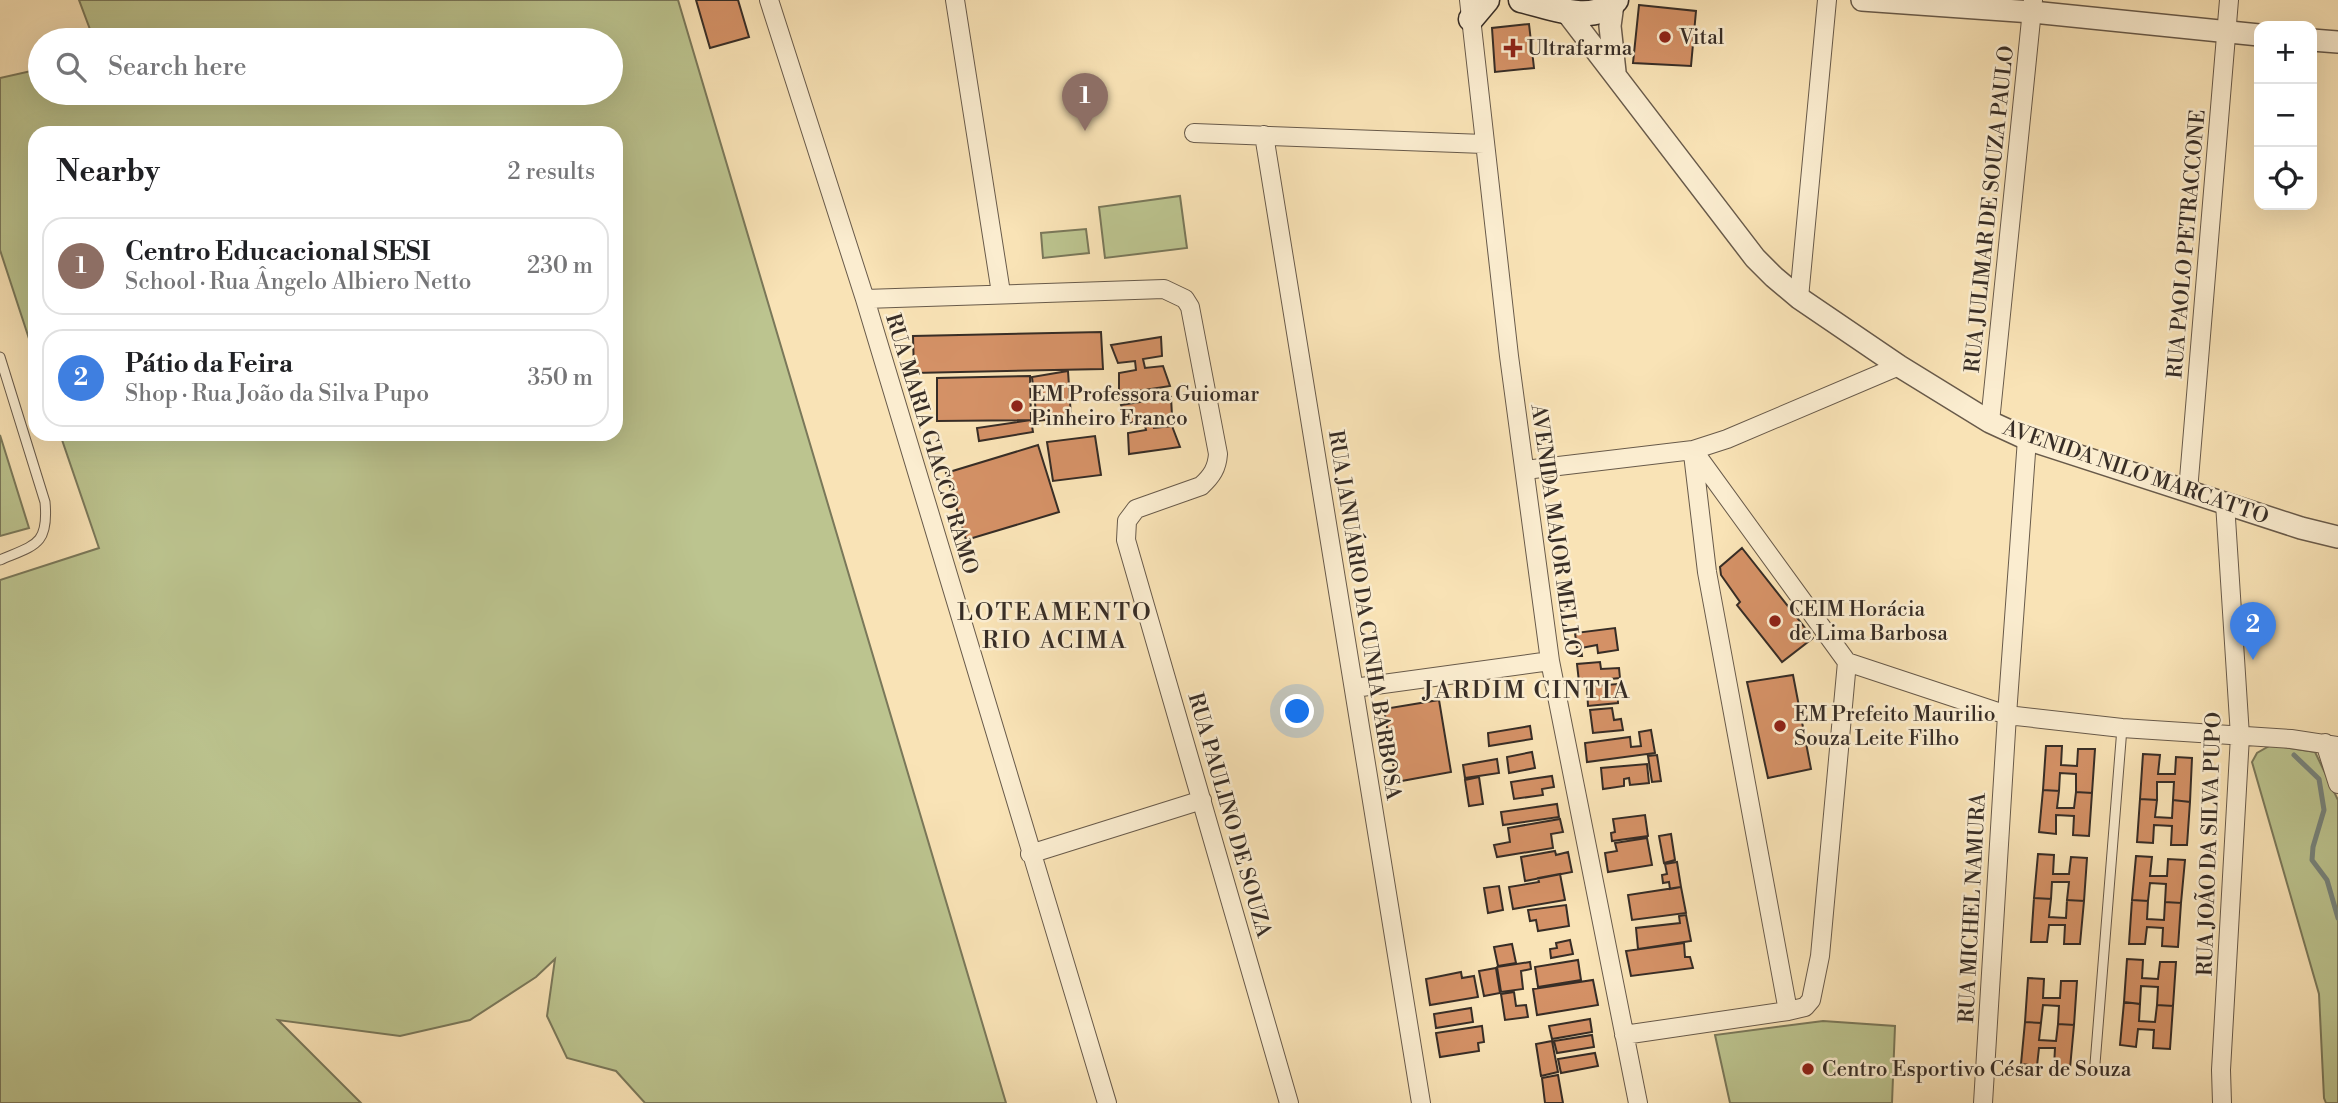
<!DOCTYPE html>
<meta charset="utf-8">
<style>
body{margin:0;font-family:"Libre Bodoni",serif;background:#f2f2f2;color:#202124}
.controls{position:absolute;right:21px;top:21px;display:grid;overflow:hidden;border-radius:14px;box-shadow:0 7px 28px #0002}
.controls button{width:63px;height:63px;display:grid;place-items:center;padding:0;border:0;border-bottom:2px solid #e0e0e0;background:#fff;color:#202124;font:35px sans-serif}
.you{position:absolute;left:1298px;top:712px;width:24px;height:24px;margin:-18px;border:5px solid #fff;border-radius:50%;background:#1a73e8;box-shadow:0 0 0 10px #1a73e833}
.badge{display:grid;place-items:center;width:46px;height:46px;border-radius:50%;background:#8f2418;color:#fff;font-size:23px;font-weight:700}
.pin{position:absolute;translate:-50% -58px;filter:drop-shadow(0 2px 4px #0008)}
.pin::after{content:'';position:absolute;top:37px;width:24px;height:21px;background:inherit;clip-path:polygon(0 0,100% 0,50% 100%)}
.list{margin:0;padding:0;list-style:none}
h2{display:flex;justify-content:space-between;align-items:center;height:91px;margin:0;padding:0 28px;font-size:30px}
h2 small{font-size:23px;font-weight:400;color:#757577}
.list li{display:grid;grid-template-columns:46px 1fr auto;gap:21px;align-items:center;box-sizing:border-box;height:98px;margin:0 14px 14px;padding:0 14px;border:2px solid #e0e0e0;border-radius:21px}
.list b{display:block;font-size:26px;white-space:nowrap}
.list p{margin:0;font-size:23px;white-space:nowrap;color:#757577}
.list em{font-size:23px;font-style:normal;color:#757577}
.icon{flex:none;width:38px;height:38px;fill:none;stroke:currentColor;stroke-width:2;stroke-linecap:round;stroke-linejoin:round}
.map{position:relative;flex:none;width:2338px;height:1103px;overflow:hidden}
.search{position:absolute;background:#fff;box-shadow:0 7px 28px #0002;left:28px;top:28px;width:595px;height:77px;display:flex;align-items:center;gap:18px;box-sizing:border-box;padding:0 24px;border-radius:38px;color:#757577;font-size:26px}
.panel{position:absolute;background:#fff;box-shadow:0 7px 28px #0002;left:28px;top:126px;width:595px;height:315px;border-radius:21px}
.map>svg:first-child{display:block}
</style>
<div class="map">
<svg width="2338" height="1103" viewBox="0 0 2338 1103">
<rect width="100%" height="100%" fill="#f9e3b6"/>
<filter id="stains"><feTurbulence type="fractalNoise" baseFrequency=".00286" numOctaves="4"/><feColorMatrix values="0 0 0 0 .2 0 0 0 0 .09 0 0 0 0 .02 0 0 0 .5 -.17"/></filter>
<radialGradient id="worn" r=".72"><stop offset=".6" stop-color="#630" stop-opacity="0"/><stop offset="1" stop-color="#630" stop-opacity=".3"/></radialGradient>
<path fill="#bcc48f" stroke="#7a785a" stroke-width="2" d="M79,0H678L1006,1103H645L616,1071L567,1058L547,1016L555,959L536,977L470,1020L400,1036L278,1020L361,1103H0V580L99,548L60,434H616V133H35V357L0,250V78L40,69V93H611V40H94Z
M1180,196L1187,248L1105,258L1099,207Z
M1086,229L1089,253L1043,258L1041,233Z
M0,435L29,528L0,536Z
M2271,745L2315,752L2338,800V1103H2326L2324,1098L2319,994L2252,762L2257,753Z
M1823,1021L1895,1026L1892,1103H1730L1715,1035Z"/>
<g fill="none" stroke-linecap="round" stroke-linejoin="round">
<path stroke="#76837c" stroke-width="5" d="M2294,755L2319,779L2324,810L2313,847L2312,860L2327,880L2338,918"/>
</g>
<path fill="#d49166" stroke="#372d26" stroke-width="2" d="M696,0H738L749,37L710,48Z
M1639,5L1696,11L1691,66L1633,63Z
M1529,24L1534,68L1495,72L1492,28Z
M1101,332L1103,369L914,373L913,336Z
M1161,337L1162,356L1143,359L1145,368L1163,366L1170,386L1119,394V373L1136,370L1135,361L1118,363L1111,345Z
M1068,371L1071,417L1037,421L1032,377Z
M1030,376L1031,420L937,421V378Z
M1171,397L1172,416L1153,419L1154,428L1172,426L1180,447L1129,454L1128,433L1146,430L1144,421L1127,423L1121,405Z
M1031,420L1033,432L979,441L977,428Z
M1095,436L1101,475L1053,481L1047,442Z
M1038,445L1059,512L966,540L946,473Z
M1742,548L1813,638L1782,662L1737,605L1740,602L1721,575L1720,567Z
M1615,628L1618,650L1598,653L1597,645L1581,648L1582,656H1578L1575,633Z
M1600,662L1601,669L1619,668L1620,678L1579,682L1577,664Z
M1793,675L1811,769L1768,778L1747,682Z
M1617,684L1618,703L1588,706L1587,687Z
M1439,700L1451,772L1396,782L1384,709Z
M1612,708L1614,720L1621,719L1623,730L1593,733L1590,710Z
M1530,726L1532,739L1489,746L1488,733Z
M1651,730L1655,753L1587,762L1585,743L1630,737L1631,747L1641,746L1639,732Z
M2046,746H2062L2061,765L2077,766L2078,749H2095L2092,793L2076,792V774L2060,773L2059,791L2043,790Z
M1532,752L1535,768L1509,773L1507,757Z
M2143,754L2160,755L2158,774H2175L2176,757L2192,758L2190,802L2173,800L2174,782H2157V800L2140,799Z
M1657,755L1661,781L1652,782L1648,756Z
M1497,759L1499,773L1465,778L1463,765Z
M1647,764L1649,783L1630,785L1629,778L1624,779V786L1603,789L1601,768Z
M1552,776L1554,787L1542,789L1543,795L1514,799L1511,782Z
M1479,777L1483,804L1469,806L1465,780Z
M2043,790L2059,791L2057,808H2074L2076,792L2092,793L2089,836L2073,835L2074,816L2056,815V834L2039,832Z
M2140,799L2157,800L2155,817L2172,818L2173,800L2190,802L2187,845H2171L2172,826L2154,825L2153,843L2137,842Z
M1557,804L1559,817L1503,825L1501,812Z
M1645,815L1648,836L1612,841L1611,833L1615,832L1613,819Z
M1560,819L1563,832L1551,834L1553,848L1497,857L1494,845L1510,842L1508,828Z
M1671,834L1675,860L1664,863L1659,836Z
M1647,838L1652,865L1608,872L1605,853L1617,851L1615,843Z
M1555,851L1556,855L1568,852L1572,872L1525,881L1521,857Z
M2038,854L2054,855L2053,874H2069L2071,857L2087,858L2084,901L2067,900L2069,882H2052L2051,899L2034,898Z
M2136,856L2152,857L2150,876H2167L2168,859L2185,860L2181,903L2165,902L2166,884L2150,883L2148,901L2132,900Z
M1677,862L1681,887L1670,889L1669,882L1663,883L1662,875L1667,874L1665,864Z
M1560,874L1565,900L1513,909L1509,887L1539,882L1538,878Z
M1499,886L1503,910L1488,913L1484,888Z
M1681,887L1686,913L1632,920L1628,895Z
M2034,898L2051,899L2049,917L2066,918L2067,900L2084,901L2080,944H2064L2065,925H2049L2047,942H2031Z
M2132,900L2148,901L2147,919L2164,920L2165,902L2181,903L2178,947L2162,946L2163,928L2147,927L2145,944H2129Z
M1566,905L1569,926L1538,931L1536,920L1530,921L1528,910Z
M1686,915L1691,941L1638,949L1636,928L1680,923L1679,916Z
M1570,940L1573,954L1551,958L1550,949L1557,948L1556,943Z
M1684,943L1685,957H1690L1693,968L1631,976L1626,951Z
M1512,944L1516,963L1498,966L1494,947Z
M2127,959L2143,960L2142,978L2158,979L2160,962H2176L2173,1006L2157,1005L2158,987L2141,986L2140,1004L2124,1002Z
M1578,960L1581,980L1538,987L1535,967Z
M1530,962L1531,969L1521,971L1523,989L1501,992L1497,967Z
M1496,968L1500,993L1484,996L1479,971Z
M1461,972L1462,978L1474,976L1478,997L1430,1005L1426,979Z
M2028,978L2044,979L2043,998H2060L2061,981H2077L2074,1025L2058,1024L2059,1006L2043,1005L2041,1023L2025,1022Z
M1593,980L1598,1005L1537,1015L1533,989Z
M1514,992L1516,1006L1526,1005L1528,1017L1505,1020L1501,994Z
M2124,1002L2140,1004L2139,1021L2155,1022L2157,1005L2173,1006L2170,1049L2153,1048L2154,1030L2138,1029L2136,1047L2120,1045Z
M1471,1008L1473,1022L1436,1028L1434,1014Z
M1590,1019L1592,1032L1552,1039L1549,1026Z
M2025,1022L2041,1023L2039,1040L2056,1041L2058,1024L2074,1025L2070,1068L2054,1067L2055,1048H2039L2037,1066L2021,1064Z
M1482,1026L1484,1042L1478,1043L1479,1051L1440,1057L1436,1033Z
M1592,1035L1594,1047L1557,1053L1554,1041Z
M1552,1041L1558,1072L1541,1076L1536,1044Z
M1595,1053L1598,1066L1561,1073L1558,1059Z
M1558,1075L1563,1103H1545L1542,1078Z"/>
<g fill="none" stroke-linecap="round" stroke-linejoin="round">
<g stroke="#685a4a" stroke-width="11">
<path id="service" d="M0,357L45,502C49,545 35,545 0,560
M2095,1064L2122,728"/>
</g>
<g stroke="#685a4a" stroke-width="20">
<path id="minor" d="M769,0L865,299L1107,1103
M955,0L1001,293
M1469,0L1509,356L1550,661L1638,1103
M1194,133L1484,144
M1264,135L1421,1103
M1799,298L1827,0
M865,299L1164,289L1185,299L1190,307L1218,454C1217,468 1212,476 1201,486L1136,509L1127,521L1126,540L1289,1103
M1990,422L2033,0
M1693,450L1847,662L2007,715L2122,728L2291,739L2338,746
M1693,454L1707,572L1788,1011
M1525,470L1693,450L1727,439L1899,366
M2188,491L2229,0
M1354,688L1550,661
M2325,743L2338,784
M1030,854L1202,800
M1624,1035L1788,1011L1805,1007L1811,1000L1820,956L1847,662
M1983,1103L2007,715L2027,439
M2222,1103L2221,1070L2240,736L2225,503"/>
</g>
<g stroke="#685a4a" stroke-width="24">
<path id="tertiary" d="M1862,0L2032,12L2259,35
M1613,4L1610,26L1615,72
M1565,10L1755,258L1774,277L1799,298L1899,366L1990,422L2027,439L2301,528L2338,537
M2312,40L2338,42"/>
</g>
<g stroke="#372d26" stroke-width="27">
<path id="secondary" d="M1521,0C1551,7 1593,26 1616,0
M1471,19L1487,0"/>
</g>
<use href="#service" stroke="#fbedd0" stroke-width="9"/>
<use href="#minor" stroke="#fbedd0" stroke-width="18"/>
<use href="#tertiary" stroke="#fbedd0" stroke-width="21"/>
<use href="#secondary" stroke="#fbedd0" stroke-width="24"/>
</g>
<g fill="#8f2418" stroke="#fbedd0" stroke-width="2.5">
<circle cx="1665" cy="37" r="7"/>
<path d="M1509.5 37.5h7v7h7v7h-7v7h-7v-7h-7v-7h7z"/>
<circle cx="1017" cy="406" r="7"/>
<circle cx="1775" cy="621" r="7"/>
<circle cx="1780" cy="726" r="7"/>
<circle cx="1808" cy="1069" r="7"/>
</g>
<g text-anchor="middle" stroke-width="5" stroke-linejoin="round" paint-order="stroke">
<g font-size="21" fill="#372d26" stroke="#fbedd0" text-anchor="start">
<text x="1679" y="44">Vital</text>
<text x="1527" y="55">Ultrafarma</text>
<text x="1031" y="401">EM Professora Guiomar<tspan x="1031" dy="24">Pinheiro Franco</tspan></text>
<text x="1789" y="616">CEIM Horácia<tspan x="1789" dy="24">de Lima Barbosa</tspan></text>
<text x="1794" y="721">EM Prefeito Maurilio<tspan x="1794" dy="24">Souza Leite Filho</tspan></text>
<text x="1822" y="1076">Centro Esportivo César de Souza</text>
</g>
<g font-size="21" fill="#372d26" stroke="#fbedd0">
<text transform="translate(1989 209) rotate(-84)" y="7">RUA JULIMAR DE SOUZA PAULO</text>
<text transform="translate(2186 244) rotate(-85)" y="7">RUA PAOLO PETRACCONE</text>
<text transform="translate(932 444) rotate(73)" y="7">RUA MARIA GIACCO RAMO</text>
<text transform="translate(2136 472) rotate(19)" y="7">AVENIDA NILO MARCATTO</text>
<text transform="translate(1556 530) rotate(82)" y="7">AVENIDA MAJOR MELLO</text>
<text transform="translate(1365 615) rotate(81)" y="7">RUA JANUÁRIO DA CUNHA BARBOSA</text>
<text transform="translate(1230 815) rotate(74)" y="7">RUA PAULINO DE SOUZA</text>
<text transform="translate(2209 844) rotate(-88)" y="7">RUA JOÃO DA SILVA PUPO</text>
<text transform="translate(1972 908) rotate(-87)" y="7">RUA MICHEL NAMURA</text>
</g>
<g font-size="24" letter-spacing="2" fill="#372d26" stroke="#fbedd0">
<text x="1055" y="620">LOTEAMENTO<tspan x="1055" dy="28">RIO ACIMA</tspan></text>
<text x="1527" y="698">JARDIM CINTIA</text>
</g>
</g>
<rect width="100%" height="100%" filter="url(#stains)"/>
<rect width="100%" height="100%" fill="url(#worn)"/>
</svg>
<div class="controls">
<button>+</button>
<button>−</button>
<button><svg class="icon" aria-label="locate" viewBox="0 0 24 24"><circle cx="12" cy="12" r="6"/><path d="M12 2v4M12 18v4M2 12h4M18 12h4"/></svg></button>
</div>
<div class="you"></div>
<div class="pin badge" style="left:1085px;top:131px;background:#8d6e63">1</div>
<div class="pin badge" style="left:2253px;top:660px;background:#3f7fe0">2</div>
<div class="search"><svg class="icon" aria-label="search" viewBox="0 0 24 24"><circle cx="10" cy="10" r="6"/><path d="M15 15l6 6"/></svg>Search here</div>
<section class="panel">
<h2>Nearby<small>2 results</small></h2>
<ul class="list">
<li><span class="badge" style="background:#8d6e63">1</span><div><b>Centro Educacional SESI</b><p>School · Rua Ângelo Albiero Netto</p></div><em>230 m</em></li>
<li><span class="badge" style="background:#3f7fe0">2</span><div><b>Pátio da Feira</b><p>Shop · Rua João da Silva Pupo</p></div><em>350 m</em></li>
</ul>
</section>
</div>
